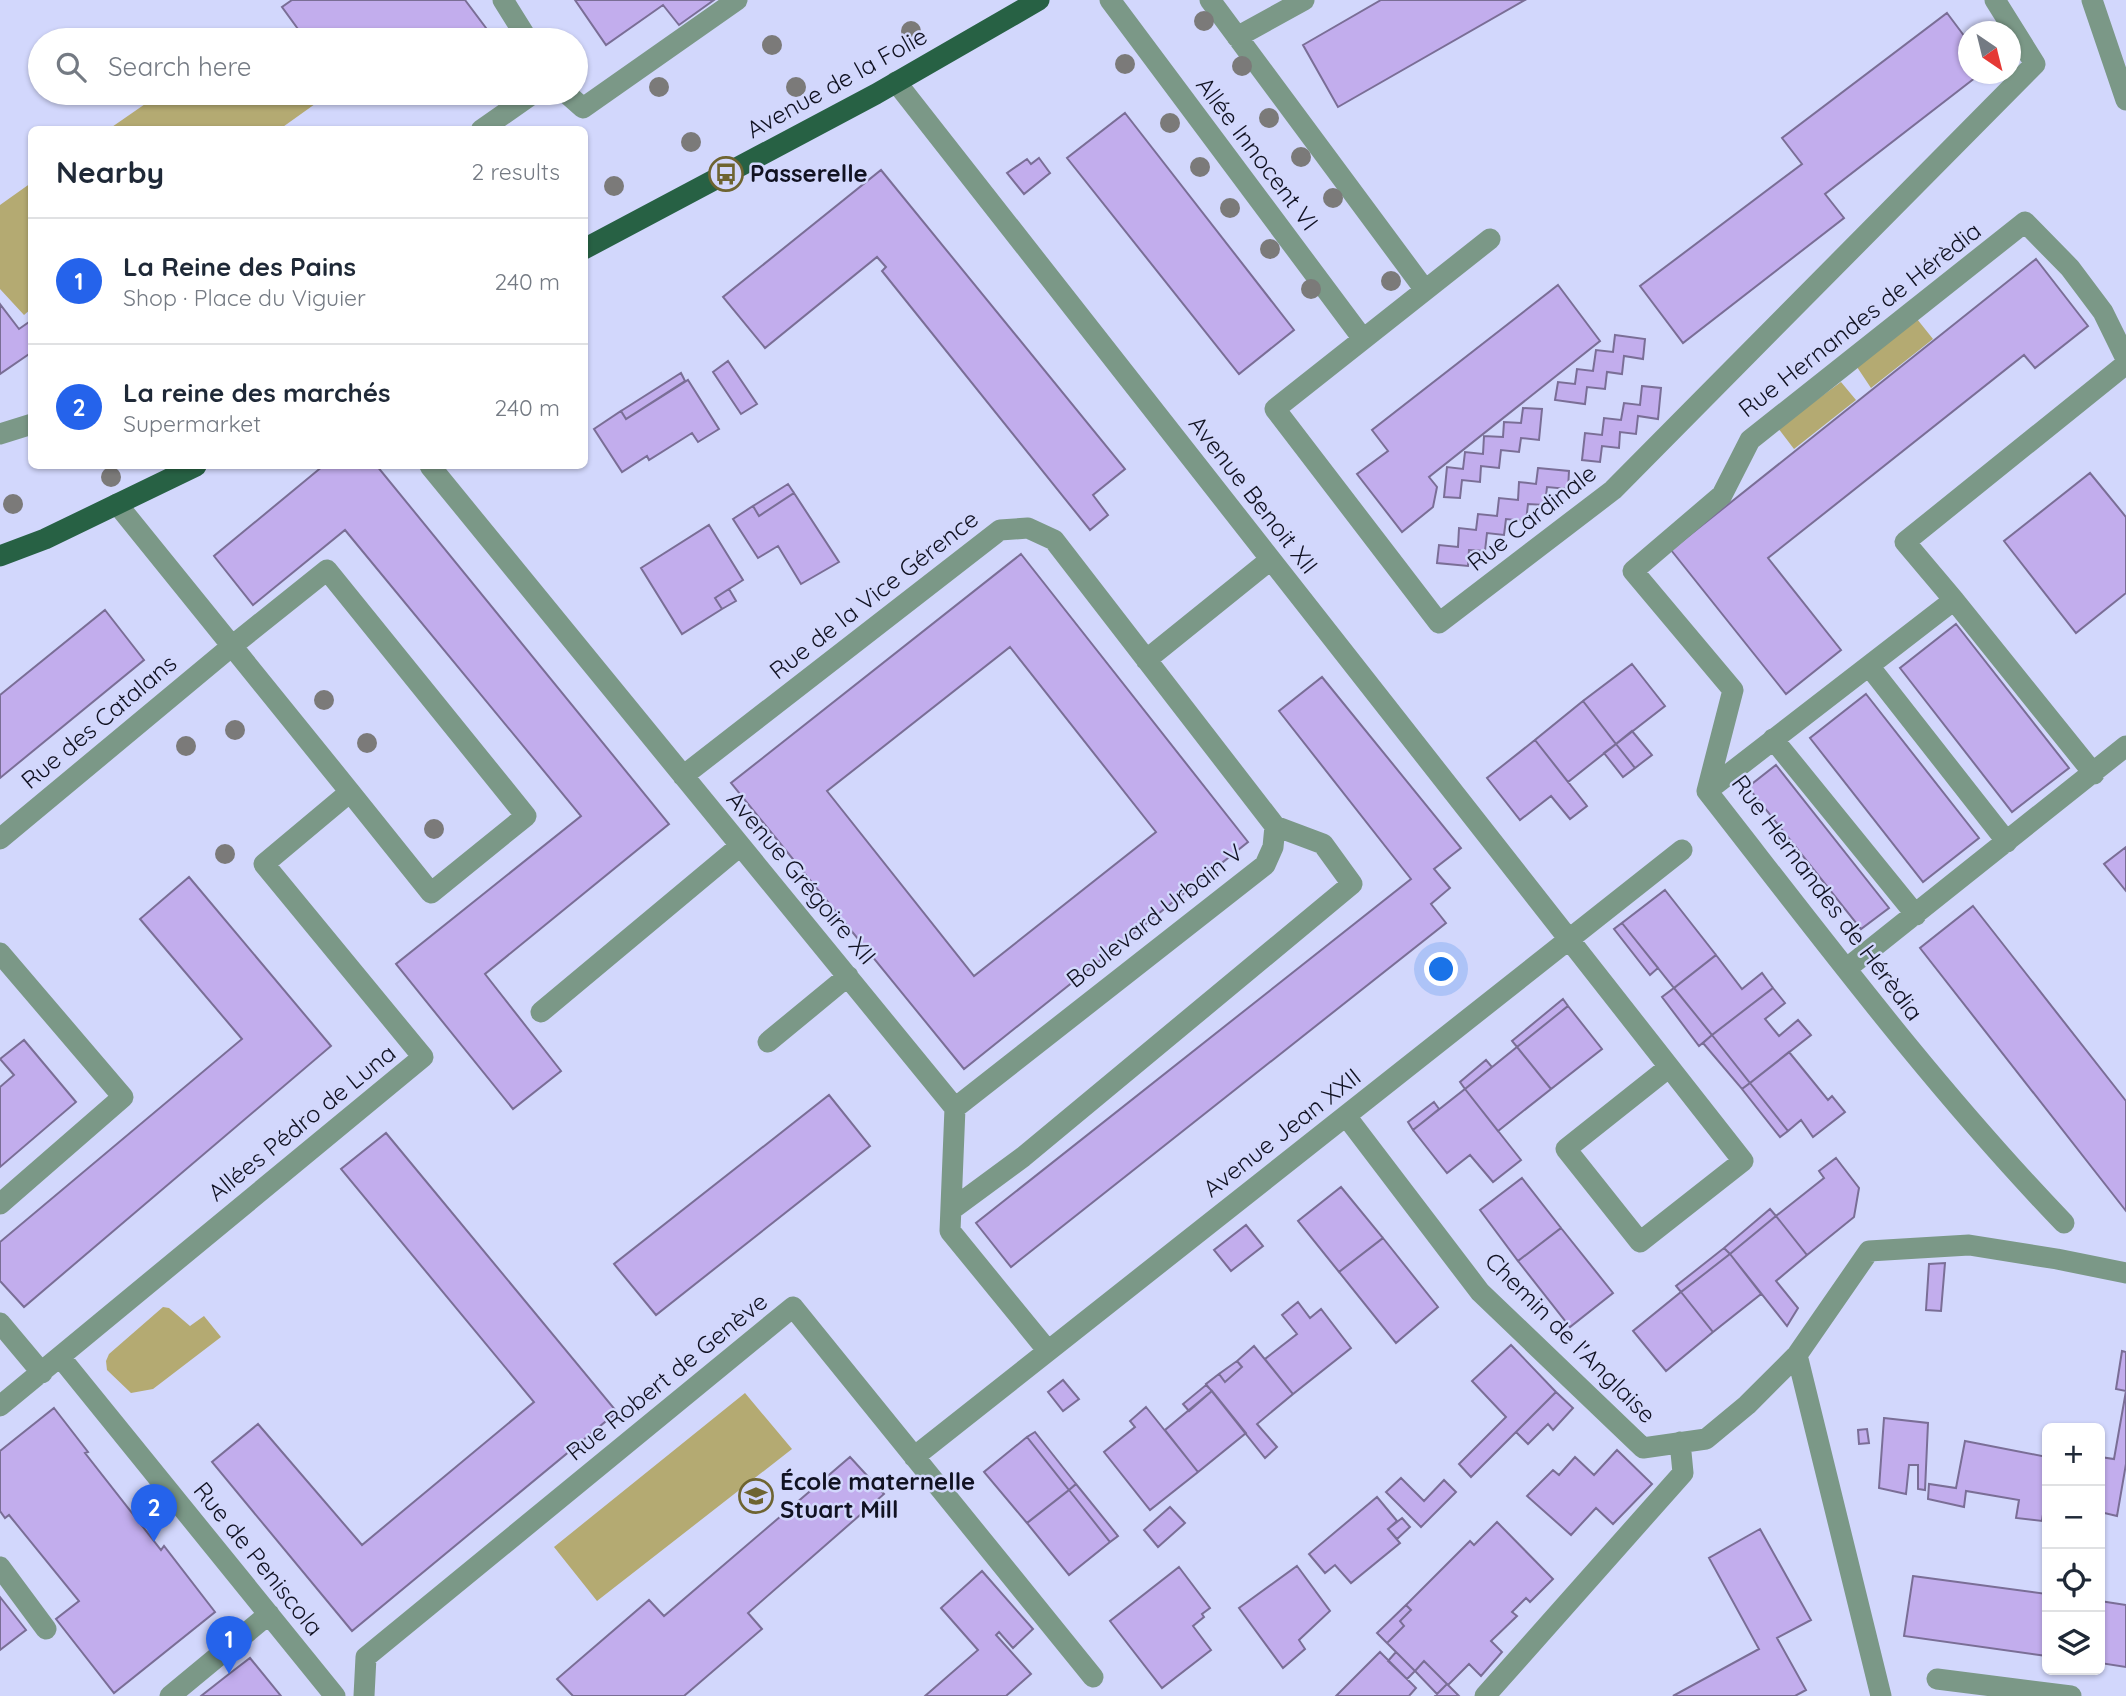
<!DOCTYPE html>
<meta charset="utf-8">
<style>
body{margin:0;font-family:Quicksand,sans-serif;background:#f6f6f7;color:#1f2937}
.controls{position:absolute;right:21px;bottom:21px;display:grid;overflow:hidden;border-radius:10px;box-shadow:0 2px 5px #0004}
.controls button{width:63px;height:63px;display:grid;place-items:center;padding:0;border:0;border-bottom:2px solid #e0e1e3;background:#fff;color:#1f2937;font:35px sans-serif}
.compass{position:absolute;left:1958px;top:21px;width:63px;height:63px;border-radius:50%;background:#fff;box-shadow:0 2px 5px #0004;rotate:145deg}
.you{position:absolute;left:1442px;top:970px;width:24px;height:24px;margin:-18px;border:5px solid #fff;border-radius:50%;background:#1a73e8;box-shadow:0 0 0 10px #1a73e833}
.badge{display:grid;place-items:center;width:46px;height:46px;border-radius:50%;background:#2563eb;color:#fff;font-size:23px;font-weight:700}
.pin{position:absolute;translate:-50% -58px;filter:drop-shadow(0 2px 4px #0008)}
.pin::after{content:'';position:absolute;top:37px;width:24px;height:21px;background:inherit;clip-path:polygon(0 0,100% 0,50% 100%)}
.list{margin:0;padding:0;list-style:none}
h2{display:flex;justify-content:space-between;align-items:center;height:91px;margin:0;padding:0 28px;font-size:30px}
h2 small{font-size:23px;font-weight:400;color:#747a83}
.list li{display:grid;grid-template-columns:46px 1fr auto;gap:21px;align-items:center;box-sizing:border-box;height:126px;padding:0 28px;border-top:2px solid #e0e1e3}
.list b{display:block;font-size:26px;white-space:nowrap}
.list p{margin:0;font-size:23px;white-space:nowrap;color:#747a83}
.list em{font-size:23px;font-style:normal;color:#747a83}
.icon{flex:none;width:38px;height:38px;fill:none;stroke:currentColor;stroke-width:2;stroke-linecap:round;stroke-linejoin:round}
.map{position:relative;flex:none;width:2126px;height:1696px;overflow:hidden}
.search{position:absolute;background:#fff;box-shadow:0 2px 5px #0004;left:28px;top:28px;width:560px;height:77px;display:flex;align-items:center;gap:18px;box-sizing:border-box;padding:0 24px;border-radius:38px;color:#747a83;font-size:26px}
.panel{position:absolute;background:#fff;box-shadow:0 2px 5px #0004;left:28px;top:126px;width:560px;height:343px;border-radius:10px}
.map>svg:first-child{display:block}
</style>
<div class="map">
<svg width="2126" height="1696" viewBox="0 0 2126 1696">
<rect width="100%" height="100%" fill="#d2d7fc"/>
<path fill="#b4aa72" d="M161,93H317L322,99L280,129H109Z
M31,183V309L24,315L0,289V205Z
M1917,319L1933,339L1871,388L1857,367Z
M1841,382L1856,400L1794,449L1778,428Z
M163,1307L169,1308L190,1326L204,1316L221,1337L153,1389L131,1393L107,1370L106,1361L109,1354Z
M745,1393L792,1449L597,1601L554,1547Z"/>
<path fill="#c2aded" stroke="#7a6e96" stroke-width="2" fill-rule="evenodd" d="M292,0H465L486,28L468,40H306L282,7Z
M575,0H714L679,25L663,5L606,45Z
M1381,0H1525L1338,107L1303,45Z
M1947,13L1968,41V74H1980L1825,194L1844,218L1683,343L1640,286L1802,164L1782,138Z
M1125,113L1294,330L1239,374L1067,158Z
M1039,158L1050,173L1024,194L1007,173L1027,159L1031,164Z
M881,170L1125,469L1093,495L1108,515L1090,530L882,271L886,267L877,257L765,348L723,297Z
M2036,259L2088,326L2035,368L2024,355L1768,558L1841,650L1786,694L1671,550Z
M1558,285L1600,341L1429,477L1437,487L1433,507L1402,532L1357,474L1388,451L1372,430Z
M0,304L19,329L32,320V352L0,374Z
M1615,335L1645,339L1643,359L1624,356L1622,374L1607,372L1605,389L1587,387L1585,404L1555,400L1558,382L1575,384L1577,369L1593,371L1596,350L1613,352Z
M728,361L757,404L741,414L713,372Z
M681,373L685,381L626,419L621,411Z
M688,380L719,429L698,442L692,433L649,460L647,456L622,472L594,429L621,411L626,419Z
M1642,386L1661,388L1658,419L1638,416L1636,434L1620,432L1619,448L1602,446L1600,462L1582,460L1585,433L1602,435L1604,418L1621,420L1624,403L1640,405Z
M1523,408L1542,409L1539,440L1521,438L1519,452L1501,450L1499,468L1481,466L1480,482L1462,480L1460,498L1444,497L1447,467L1463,469L1465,452L1483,454L1484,436L1503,437L1504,422L1521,423Z
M323,466H377L669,824L485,974L561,1071L513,1109L396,964L581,816L345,530L253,605L214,556Z
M1538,468L1569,471L1568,489L1547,487L1545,505L1528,504L1526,521L1506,519L1504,535L1487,533L1485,551L1469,550L1468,566L1437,563L1439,545L1458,547L1459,528L1476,530L1478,514L1497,516L1499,498L1518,500L1519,482L1536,484Z
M2090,473L2126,517V593L2076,633L2004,541Z
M788,484L794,493L759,516L753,506Z
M794,493L839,562L801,584L778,546L758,558L733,519L753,506L759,516Z
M709,525L743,580L715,598L722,609L682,634L641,568Z
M1021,554L1248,842L964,1069L731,783ZM1010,647L1156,832L974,976L827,791Z
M729,589L736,601L722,609L715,598Z
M105,610L144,660L0,778V695Z
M1956,624L2069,768L2012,812L1900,668Z
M1632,664L1665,706L1616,744L1583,701Z
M1322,677L1461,848L1434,869L1450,888L1431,904L1446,923L1011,1267L976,1223L1411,879L1279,711Z
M1866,694L1979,838L1923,882L1810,738Z
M1583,701L1616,744L1568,782L1535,740Z
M1632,731L1652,755L1635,768L1616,744Z
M1535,740L1587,806L1570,819L1551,796L1520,820L1487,778Z
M1616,744L1635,768L1623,777L1604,753Z
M1776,765L1889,908L1861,929L1748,787Z
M2126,847V891L2104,864Z
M189,877L331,1046L24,1307L0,1281V1242L242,1039L140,919Z
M1665,890L1716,955L1674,988L1622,923Z
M1973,906L2126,1101V1211L1920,948Z
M1622,923L1658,968L1650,975L1614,929Z
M1716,955L1742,989L1762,973L1773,988L1712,1035L1674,988Z
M1674,988L1712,1035L1699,1046L1662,997Z
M1773,988L1785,1003L1765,1019L1779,1036L1798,1020L1811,1035L1750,1083L1712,1035Z
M1563,999L1568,1006L1517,1047L1512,1041Z
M1568,1006L1602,1049L1551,1089L1517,1047Z
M1712,1035L1750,1083L1742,1089L1703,1043Z
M24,1040L76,1102L0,1167V1087L14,1075L0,1059Z
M1517,1047L1551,1089L1498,1131L1465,1089Z
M1789,1052L1828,1100L1832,1096L1845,1112L1813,1137L1801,1120L1788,1131L1750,1083Z
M1486,1060L1492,1067L1465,1089L1460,1082Z
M1750,1083L1788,1131L1780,1137L1742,1089Z
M1465,1089L1521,1160L1493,1182L1470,1155L1447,1173L1413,1130Z
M829,1095L870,1146L656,1315L614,1264Z
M1434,1102L1439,1109L1413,1130L1408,1122Z
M386,1133L617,1412L352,1631L212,1462L258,1424L362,1545L534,1402L341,1169Z
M1836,1158L1859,1188L1854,1217L1807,1255L1776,1216L1824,1178L1819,1171Z
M1522,1178L1561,1228L1518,1261L1480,1210Z
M1341,1187L1383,1238L1339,1272L1298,1221Z
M1770,1209L1776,1216L1730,1254L1724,1248Z
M1776,1216L1807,1255L1776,1281L1798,1308L1787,1326L1730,1254Z
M1246,1225L1263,1246L1231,1271L1214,1250Z
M1561,1228L1613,1293L1570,1327L1518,1261Z
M1383,1238L1438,1307L1396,1343L1339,1272Z
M1724,1248L1730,1254L1681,1292L1676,1286Z
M1730,1254L1761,1294L1713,1332L1681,1292Z
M1945,1263L1941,1311L1926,1310L1929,1264Z
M1681,1292L1713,1332L1666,1371L1633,1331Z
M1298,1302L1310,1318L1321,1309L1351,1348L1293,1394L1265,1359L1297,1334L1282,1315Z
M1511,1345L1556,1392L1471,1477L1459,1464L1506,1417L1472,1381Z
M1254,1346L1293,1394L1257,1424L1277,1447L1265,1458L1206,1384L1219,1374L1225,1382L1242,1367L1237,1361Z
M2122,1351L2126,1352V1391L2116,1389Z
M1237,1361L1242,1367L1225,1382L1219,1374Z
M1063,1380L1079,1399L1063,1411L1048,1392Z
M1206,1385L1212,1391L1189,1411L1183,1404Z
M1212,1391L1246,1433L1198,1472L1165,1430Z
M2126,1391V1464L2117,1516L2100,1512V1457L2114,1459Z
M1556,1392L1573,1408L1553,1430L1548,1424L1528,1444L1516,1432Z
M1146,1407L1198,1472L1150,1510L1104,1452L1135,1427L1130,1421Z
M54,1408L88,1452L85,1453L161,1550L164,1546L215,1612L114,1693L56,1619L79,1601L9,1515L5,1518L0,1511V1451Z
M1884,1418L1928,1423L1925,1490L1918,1489V1465H1909L1906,1494L1879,1488Z
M1867,1429L1869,1443L1859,1444L1858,1430Z
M1035,1432L1076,1484L1069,1490L1027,1437Z
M1027,1437L1069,1490L1027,1523L984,1472Z
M1965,1441L2047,1457V1488L2042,1521L2016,1518L2019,1500L1966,1491L1964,1507L1928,1499L1929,1484L1956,1488Z
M1617,1450L1652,1484L1613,1524L1596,1508L1571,1535L1527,1496L1553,1470L1559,1475L1575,1457L1594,1475Z
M850,1457L884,1494L748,1613L762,1629L684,1696H573L557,1679L649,1600L664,1616Z
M1401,1478L1424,1501L1444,1480L1456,1492L1421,1527L1386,1492Z
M1076,1484L1118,1536L1110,1542L1069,1490Z
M1069,1490L1110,1542L1069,1575L1027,1523Z
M1377,1497L1397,1521L1388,1529L1400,1543L1351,1583L1335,1565L1325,1573L1309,1554Z
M1170,1507L1185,1523L1158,1547L1144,1530Z
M1402,1518L1410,1527L1397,1539L1388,1529Z
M1497,1522L1553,1579L1530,1602L1526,1598L1512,1612L1517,1616L1491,1641L1502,1652L1481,1676L1469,1664L1448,1685L1459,1696H1435L1447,1684L1424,1661L1415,1671L1387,1643L1404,1626L1400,1621L1411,1610L1406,1605L1470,1541L1474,1545Z
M1760,1529L1811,1620L1777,1638L1806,1690L1795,1696H1673L1759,1649L1709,1558Z
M1297,1566L1330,1611L1299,1640L1305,1649L1283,1668L1239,1608Z
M1179,1567L1210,1608L1202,1614L1204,1617L1193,1626L1211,1650L1162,1688L1110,1621Z
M982,1571L1033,1629L1013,1648L999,1632L996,1635L1031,1674L1006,1696H925L978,1650L941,1608Z
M1913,1576L2047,1594V1656L1904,1636Z
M0,1597L26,1630L0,1650Z
M2100,1601L2126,1605V1667L2100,1663Z
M1406,1605L1411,1610L1400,1621L1404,1626L1387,1643L1377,1633Z
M1380,1652L1416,1688L1409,1696H1336Z
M1396,1652L1415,1671L1407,1679L1388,1661Z
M250,1658L281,1696H201L229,1674Z
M1424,1661L1447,1684L1437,1694L1415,1671Z"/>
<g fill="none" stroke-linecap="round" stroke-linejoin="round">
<path stroke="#7b9887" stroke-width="21" d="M503,0L528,40
M1110,0L1363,339
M1210,0L1425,290
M2092,0L2126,100
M1237,37L1304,0
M896,82L1743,1161L1640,1242L1566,1149L1668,1068
M566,93L583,108L737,0
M481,130L534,93
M1490,239L1275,409L1439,623L1613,490L2035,64L1995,0
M0,434L32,424
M430,466L955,1108L950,1231L1048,1351
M1954,600L2094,774
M1146,660L1270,560
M1869,666L2007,842
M1773,739L1916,915
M683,776L1000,530L1028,528L1054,540L1275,826L1273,847L1265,865L955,1108
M1707,791L1954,600L1905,542L2126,364
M0,839L232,646L327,570L526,816L431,893L350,792
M0,953L123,1097L0,1204
M1846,969L2126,746
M541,1012L740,846
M768,1042L848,976
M1346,1116L1480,1292L1643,1448L1706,1439L1747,1405L1797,1355L1869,1251L1969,1245L2057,1259L2126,1273
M951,1210L1023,1157L1352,884L1323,844L1275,826
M2064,1223C1934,1088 1822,938 1707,791L1733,690L1633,571L1722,495L1750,440L2025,222L2070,268L2103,312L2126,359
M0,1323L42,1373
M1797,1355L1881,1696
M61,1358L335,1696
M0,1406L423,1057L264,864L350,792L117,504
M914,1457L1682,850
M0,1567L46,1629
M1937,1679L2071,1696
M170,1696L269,1614
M364,1696L366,1657L793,1307L1093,1677
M1485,1696L1683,1473L1680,1442"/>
<path stroke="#276144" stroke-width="21" d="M584,249L876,94L1039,0
M0,556L45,539L196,466"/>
</g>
<g fill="#7b7a79">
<circle cx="1204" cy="21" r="10"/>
<circle cx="911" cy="31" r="10"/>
<circle cx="772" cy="45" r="10"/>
<circle cx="1125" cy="64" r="10"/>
<circle cx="1242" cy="66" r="10"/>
<circle cx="659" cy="87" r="10"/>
<circle cx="796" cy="87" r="10"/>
<circle cx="1269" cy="118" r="10"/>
<circle cx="1170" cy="123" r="10"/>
<circle cx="691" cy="142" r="10"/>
<circle cx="1301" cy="157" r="10"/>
<circle cx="1200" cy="167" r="10"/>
<circle cx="614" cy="186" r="10"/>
<circle cx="1333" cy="198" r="10"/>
<circle cx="1230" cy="208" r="10"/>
<circle cx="1270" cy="249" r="10"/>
<circle cx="1391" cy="281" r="10"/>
<circle cx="1311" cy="289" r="10"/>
<circle cx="111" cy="477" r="10"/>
<circle cx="13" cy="504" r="10"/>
<circle cx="324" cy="700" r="10"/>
<circle cx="235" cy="730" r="10"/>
<circle cx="367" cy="743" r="10"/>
<circle cx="186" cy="746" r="10"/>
<circle cx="434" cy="829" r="10"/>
<circle cx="225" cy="854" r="10"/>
</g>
<defs>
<g id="bus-ring" transform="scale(1.75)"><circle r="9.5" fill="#d2d7fc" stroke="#6e6431" stroke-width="1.5"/><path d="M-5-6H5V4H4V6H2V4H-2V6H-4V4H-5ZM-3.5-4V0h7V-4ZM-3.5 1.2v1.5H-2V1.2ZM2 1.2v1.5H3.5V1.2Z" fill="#6e6431"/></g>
<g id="school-ring" transform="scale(1.75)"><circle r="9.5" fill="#d2d7fc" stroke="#6e6431" stroke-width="1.5"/><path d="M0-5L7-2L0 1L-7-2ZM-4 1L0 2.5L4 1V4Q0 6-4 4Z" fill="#6e6431"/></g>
</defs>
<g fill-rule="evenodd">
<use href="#bus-ring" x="726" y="174"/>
<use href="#school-ring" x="756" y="1496"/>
</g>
<g text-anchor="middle" stroke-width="5" stroke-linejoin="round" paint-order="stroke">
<g font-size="24" fill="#111222" stroke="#d2d7fc">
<text transform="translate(837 83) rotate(-29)" y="8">Avenue de la Folie</text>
<text transform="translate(1257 154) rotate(53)" y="8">Allée Innocent VI</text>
<text transform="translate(1860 320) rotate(-38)" y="8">Rue Hernandes de Hérèdia</text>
<text transform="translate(1253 495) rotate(52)" y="8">Avenue Benoit XII</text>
<text transform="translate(1532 518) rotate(-38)" y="8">Rue Cardinale</text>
<text transform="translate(874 595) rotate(-38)" y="8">Rue de la Vice Gérence</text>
<text transform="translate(99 722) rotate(-40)" y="8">Rue des Catalans</text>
<text transform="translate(801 878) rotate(50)" y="8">Avenue Grégoire XII</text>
<text transform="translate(1827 898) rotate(53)" y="8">Rue Hernandes de Hérèdia</text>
<text transform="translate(1155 916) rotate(-38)" y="8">Boulevard Urbain V</text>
<text transform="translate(302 1123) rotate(-39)" y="8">Allées Pédro de Luna</text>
<text transform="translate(1282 1133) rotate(-38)" y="8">Avenue Jean XXII</text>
<text transform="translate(1570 1338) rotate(45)" y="8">Chemin de l'Anglaise</text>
<text transform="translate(667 1377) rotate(-39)" y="8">Rue Robert de Genève</text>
<text transform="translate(258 1559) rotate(51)" y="8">Rue de Peniscola</text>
</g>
<g font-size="24" font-weight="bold" fill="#111222" stroke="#d2d7fc" text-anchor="start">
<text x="750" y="182">Passerelle</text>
<text x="780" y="1490">École maternelle<tspan x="780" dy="28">Stuart Mill</tspan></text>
</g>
</g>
</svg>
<div class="controls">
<button>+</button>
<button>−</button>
<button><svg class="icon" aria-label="locate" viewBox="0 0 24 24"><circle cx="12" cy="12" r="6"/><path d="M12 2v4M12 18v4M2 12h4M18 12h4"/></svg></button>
<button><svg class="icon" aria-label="layers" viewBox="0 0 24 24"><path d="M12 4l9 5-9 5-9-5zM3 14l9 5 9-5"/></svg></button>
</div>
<svg class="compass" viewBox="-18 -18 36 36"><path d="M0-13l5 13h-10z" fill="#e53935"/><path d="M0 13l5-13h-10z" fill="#747a83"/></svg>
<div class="you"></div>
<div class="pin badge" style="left:229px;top:1674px">1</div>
<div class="pin badge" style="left:154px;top:1542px">2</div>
<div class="search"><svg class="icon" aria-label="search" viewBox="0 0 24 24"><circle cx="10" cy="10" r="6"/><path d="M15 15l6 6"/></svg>Search here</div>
<section class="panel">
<h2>Nearby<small>2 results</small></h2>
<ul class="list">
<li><span class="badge">1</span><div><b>La Reine des Pains</b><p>Shop · Place du Viguier</p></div><em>240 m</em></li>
<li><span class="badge">2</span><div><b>La reine des marchés</b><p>Supermarket</p></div><em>240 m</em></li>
</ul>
</section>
</div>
